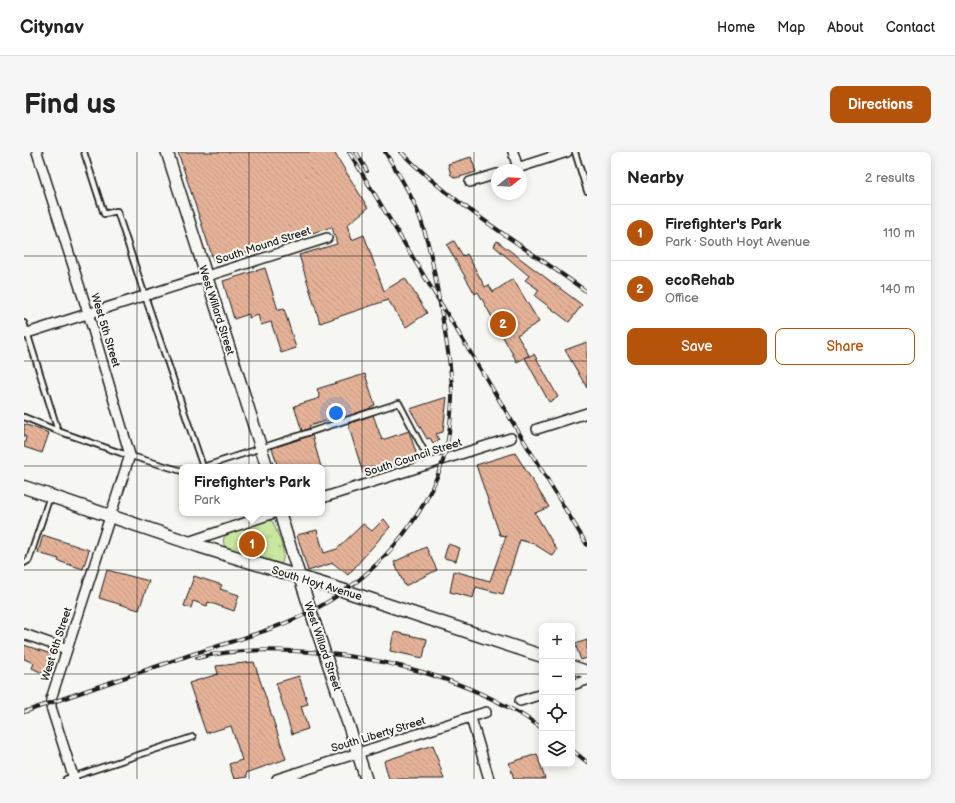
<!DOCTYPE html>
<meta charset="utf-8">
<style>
body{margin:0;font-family:"Balsamiq Sans",sans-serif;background:#f6f6f6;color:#222}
.controls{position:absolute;right:12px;bottom:12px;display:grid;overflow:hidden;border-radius:8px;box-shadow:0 2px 10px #0003}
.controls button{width:36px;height:36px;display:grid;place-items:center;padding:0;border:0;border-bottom:1px solid #e0e0e0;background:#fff;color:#222;font:20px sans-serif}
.compass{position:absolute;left:467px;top:12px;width:36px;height:36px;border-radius:50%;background:#fff;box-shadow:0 2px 10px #0003;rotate:72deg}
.you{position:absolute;left:312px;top:261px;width:14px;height:14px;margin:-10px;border:3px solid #fff;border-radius:50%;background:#1a73e8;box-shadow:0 0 0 6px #1a73e833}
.badge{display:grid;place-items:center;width:26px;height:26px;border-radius:50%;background:#b45309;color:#fff;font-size:13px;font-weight:700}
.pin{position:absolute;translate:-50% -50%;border:2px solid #fff;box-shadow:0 1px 4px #0006}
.popup{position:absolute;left:155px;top:312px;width:146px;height:52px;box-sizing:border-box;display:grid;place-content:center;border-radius:8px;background:#fff;filter:drop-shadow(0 1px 3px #0005);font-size:13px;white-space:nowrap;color:#767676}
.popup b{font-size:15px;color:#222}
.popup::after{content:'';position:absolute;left:50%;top:100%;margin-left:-8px;border:8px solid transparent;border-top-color:#fff}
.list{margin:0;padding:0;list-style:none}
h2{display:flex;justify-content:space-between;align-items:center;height:52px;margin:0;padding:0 16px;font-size:17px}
h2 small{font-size:13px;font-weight:400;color:#767676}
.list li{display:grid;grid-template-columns:26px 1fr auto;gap:12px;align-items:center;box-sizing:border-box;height:56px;padding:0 16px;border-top:1px solid #e0e0e0}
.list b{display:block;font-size:15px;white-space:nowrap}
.list p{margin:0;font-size:13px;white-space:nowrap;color:#767676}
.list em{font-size:13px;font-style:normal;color:#767676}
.actions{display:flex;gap:8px;padding:12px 16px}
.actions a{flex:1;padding:9px 0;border:1px solid #b45309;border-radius:8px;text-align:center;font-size:14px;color:#b45309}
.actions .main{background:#b45309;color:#fff}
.icon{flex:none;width:22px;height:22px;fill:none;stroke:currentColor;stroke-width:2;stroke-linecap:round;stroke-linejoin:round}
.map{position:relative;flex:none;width:563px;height:627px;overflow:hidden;border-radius:8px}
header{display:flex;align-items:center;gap:24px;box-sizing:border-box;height:56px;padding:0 20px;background:#fff;border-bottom:1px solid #e0e0e0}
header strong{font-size:19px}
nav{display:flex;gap:22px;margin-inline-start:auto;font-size:14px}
.intro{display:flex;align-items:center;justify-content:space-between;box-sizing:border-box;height:96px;padding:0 24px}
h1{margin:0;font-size:28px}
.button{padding:10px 18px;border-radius:8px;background:#b45309;color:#fff;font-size:14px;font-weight:700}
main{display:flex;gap:24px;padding:0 24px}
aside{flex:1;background:#fff;border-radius:8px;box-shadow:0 2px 10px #0003}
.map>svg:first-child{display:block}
</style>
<header>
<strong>Citynav</strong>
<nav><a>Home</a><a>Map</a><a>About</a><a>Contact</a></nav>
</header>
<div class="intro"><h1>Find us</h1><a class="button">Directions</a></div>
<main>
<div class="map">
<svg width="563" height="627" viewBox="0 0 563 627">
<defs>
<pattern id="park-tufts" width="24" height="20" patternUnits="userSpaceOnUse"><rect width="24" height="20" fill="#cae79f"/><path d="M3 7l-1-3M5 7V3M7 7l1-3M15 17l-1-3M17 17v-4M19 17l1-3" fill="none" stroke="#adc688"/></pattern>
<pattern id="building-back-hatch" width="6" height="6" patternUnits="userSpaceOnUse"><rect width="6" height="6" fill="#e5b298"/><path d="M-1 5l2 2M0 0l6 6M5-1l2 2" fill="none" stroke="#c49882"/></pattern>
</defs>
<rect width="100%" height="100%" fill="#f6f6f2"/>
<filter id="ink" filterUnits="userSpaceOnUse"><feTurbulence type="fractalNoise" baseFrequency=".025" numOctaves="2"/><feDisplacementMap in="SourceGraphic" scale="8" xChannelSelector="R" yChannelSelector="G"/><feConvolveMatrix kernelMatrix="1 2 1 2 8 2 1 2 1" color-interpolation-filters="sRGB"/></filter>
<g filter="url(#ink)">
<path fill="url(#park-tufts)" stroke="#73825e" d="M245,368L249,370C253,382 264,400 257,413H252L201,395C198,388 199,385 205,381Z"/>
<path fill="url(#building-back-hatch)" stroke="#1c1c1c" d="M154,0H310L344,56L323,73L328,88L340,83L360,139L381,126L403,161L382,175L364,148L296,171L275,103L313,92L308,75L190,110Z
M447,5L452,20L432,26L427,23L424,12Z
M430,89L439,104L443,102L461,135L465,133L469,140L489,127L515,170L493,183L505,203L493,210L454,140L451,142L423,93Z
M473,89L558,153L545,170L511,144L515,138L501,128L505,124L470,94Z
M241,116L254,158L260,157L272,196L257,201L247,170L237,173L234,163L225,166V162L210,167L199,129Z
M563,190V236L541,198Z
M510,202L534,245L525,250L501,206Z
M341,222L351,253L346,255L347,256L321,265V263L285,274L286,276L278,279L270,254L296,246L293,237Z
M423,245L419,280L412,282L415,288L409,291L406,286L403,287L386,257Z
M349,263L358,288L385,279L393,304L339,321L324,272Z
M0,272L25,281L18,301L0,295L2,285L0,284Z
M288,283L297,315H254L248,296Z
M491,301L525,355L511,361L533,398L529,404L510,392L496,388L479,442L452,435L449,446L426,440L430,419L466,429L482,384L476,383L452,313Z
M360,367L366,375L324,423L309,411L284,419L273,383L293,378L300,401L313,397L339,372L348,379Z
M19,383L65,398L59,417L34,409L35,407L14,401Z
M424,392L436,396L432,409L420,406Z
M402,395L413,418L381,434L370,410Z
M83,418L125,429L115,458L75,446Z
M170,424L198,433L196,437L215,443L210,459L184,450L183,454L169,449L167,456L160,454Z
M370,480L403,487L399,506L366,499Z
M563,488V506L557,508L551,492Z
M0,493L27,502L22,523L8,516L10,511L0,507Z
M230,510L262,607L222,621L223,625L210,627L205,612L218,608L207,574L182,581L165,531L194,522L192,514Z
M275,524L284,552L277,554L284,577L268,582L252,531Z
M409,593L420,627H365L360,609Z
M513,602L521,627H490L485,611Z"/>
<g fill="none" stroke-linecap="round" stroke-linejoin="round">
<g stroke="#1c1c1c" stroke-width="8">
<path id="service" d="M60,0L80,62L93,59L121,144L179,315L375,251L407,312
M551,0L563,39
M0,171L34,279L97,301L158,319
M0,265L34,279
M0,411L5,408L26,344
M42,627L169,585"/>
</g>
<g stroke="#1c1c1c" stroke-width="12">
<path id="minor" d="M13,0L64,161L106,303L27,547V555L50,627
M489,0L494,16
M487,18L543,0
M446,30L473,22
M0,182L303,86
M513,277L563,261
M298,346L487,286
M164,390L250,361
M0,482L42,497
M548,533L563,528
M496,549L518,542
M447,566L465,627
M253,627L462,560"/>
</g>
<g stroke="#1c1c1c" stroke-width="14">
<path id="tertiary" d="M143,0L243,315
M256,361C282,450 314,538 342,627"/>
</g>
<g stroke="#1c1c1c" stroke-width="15">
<path id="secondary" d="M0,335L175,394L321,439L518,504
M548,515L563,520"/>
</g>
<use href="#service" stroke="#f6f6f2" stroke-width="4.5"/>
<use href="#minor" stroke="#f6f6f2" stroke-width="9"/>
<use href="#tertiary" stroke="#f6f6f2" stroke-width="11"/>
<use href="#secondary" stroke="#f6f6f2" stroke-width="12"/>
<g stroke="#1c1c1c" stroke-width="4">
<path id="rail" d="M325,0L563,393
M332,0L343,19
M377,0C432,55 500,94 563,140
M173,506C204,498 237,497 269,499C356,503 446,526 518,576
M0,560C55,541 111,522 166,503C208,489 256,477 295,455C352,423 398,371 419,309C425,290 427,267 428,247C429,224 424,202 421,180C413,140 409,97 393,58C385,38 373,19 361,0
M548,598L563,610"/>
</g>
<use href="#rail" stroke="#f6f6f2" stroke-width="2.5" stroke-dasharray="8" stroke-linecap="butt"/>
</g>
</g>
<path fill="none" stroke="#1c1c1c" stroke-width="1" stroke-opacity="0.55" d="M113,0V627M225,0V627M338,0V627M450,0V627M0,104H563M0,209H563M0,314H563M0,418H563M0,522H518M548,522H563"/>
<g text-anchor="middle" stroke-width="4" stroke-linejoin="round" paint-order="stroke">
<g font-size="11" fill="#1c1c1c" stroke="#f6f6f2">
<text transform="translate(239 93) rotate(-18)" y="4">South Mound Street</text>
<text transform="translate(193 158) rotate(72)" y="4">West Willard Street</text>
<text transform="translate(82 178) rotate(73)" y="4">West 5th Street</text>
<text transform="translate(389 305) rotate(-18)" y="4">South Council Street</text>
<text transform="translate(293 431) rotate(17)" y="4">South Hoyt Avenue</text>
<text transform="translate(32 492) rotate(-72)" y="4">West 6th Street</text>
<text transform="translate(299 494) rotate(71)" y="4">West Willard Street</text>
<text transform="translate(354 582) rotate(-17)" y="4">South Liberty Street</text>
</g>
</g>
</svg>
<div class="controls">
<button>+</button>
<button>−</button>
<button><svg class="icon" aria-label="locate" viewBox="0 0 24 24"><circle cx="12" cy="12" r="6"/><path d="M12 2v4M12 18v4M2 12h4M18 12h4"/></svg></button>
<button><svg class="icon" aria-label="layers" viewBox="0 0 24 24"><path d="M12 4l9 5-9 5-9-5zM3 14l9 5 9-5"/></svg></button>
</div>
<svg class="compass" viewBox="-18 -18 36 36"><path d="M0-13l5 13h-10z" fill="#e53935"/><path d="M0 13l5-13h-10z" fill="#767676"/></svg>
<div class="you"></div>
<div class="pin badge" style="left:228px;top:392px">1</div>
<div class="popup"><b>Firefighter's Park</b>Park</div>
<div class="pin badge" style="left:479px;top:172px">2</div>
</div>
<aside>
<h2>Nearby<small>2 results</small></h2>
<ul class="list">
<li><span class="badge">1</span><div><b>Firefighter's Park</b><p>Park · South Hoyt Avenue</p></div><em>110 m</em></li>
<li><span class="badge">2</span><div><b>ecoRehab</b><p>Office</p></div><em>140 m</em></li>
</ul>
<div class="actions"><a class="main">Save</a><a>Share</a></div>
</aside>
</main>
